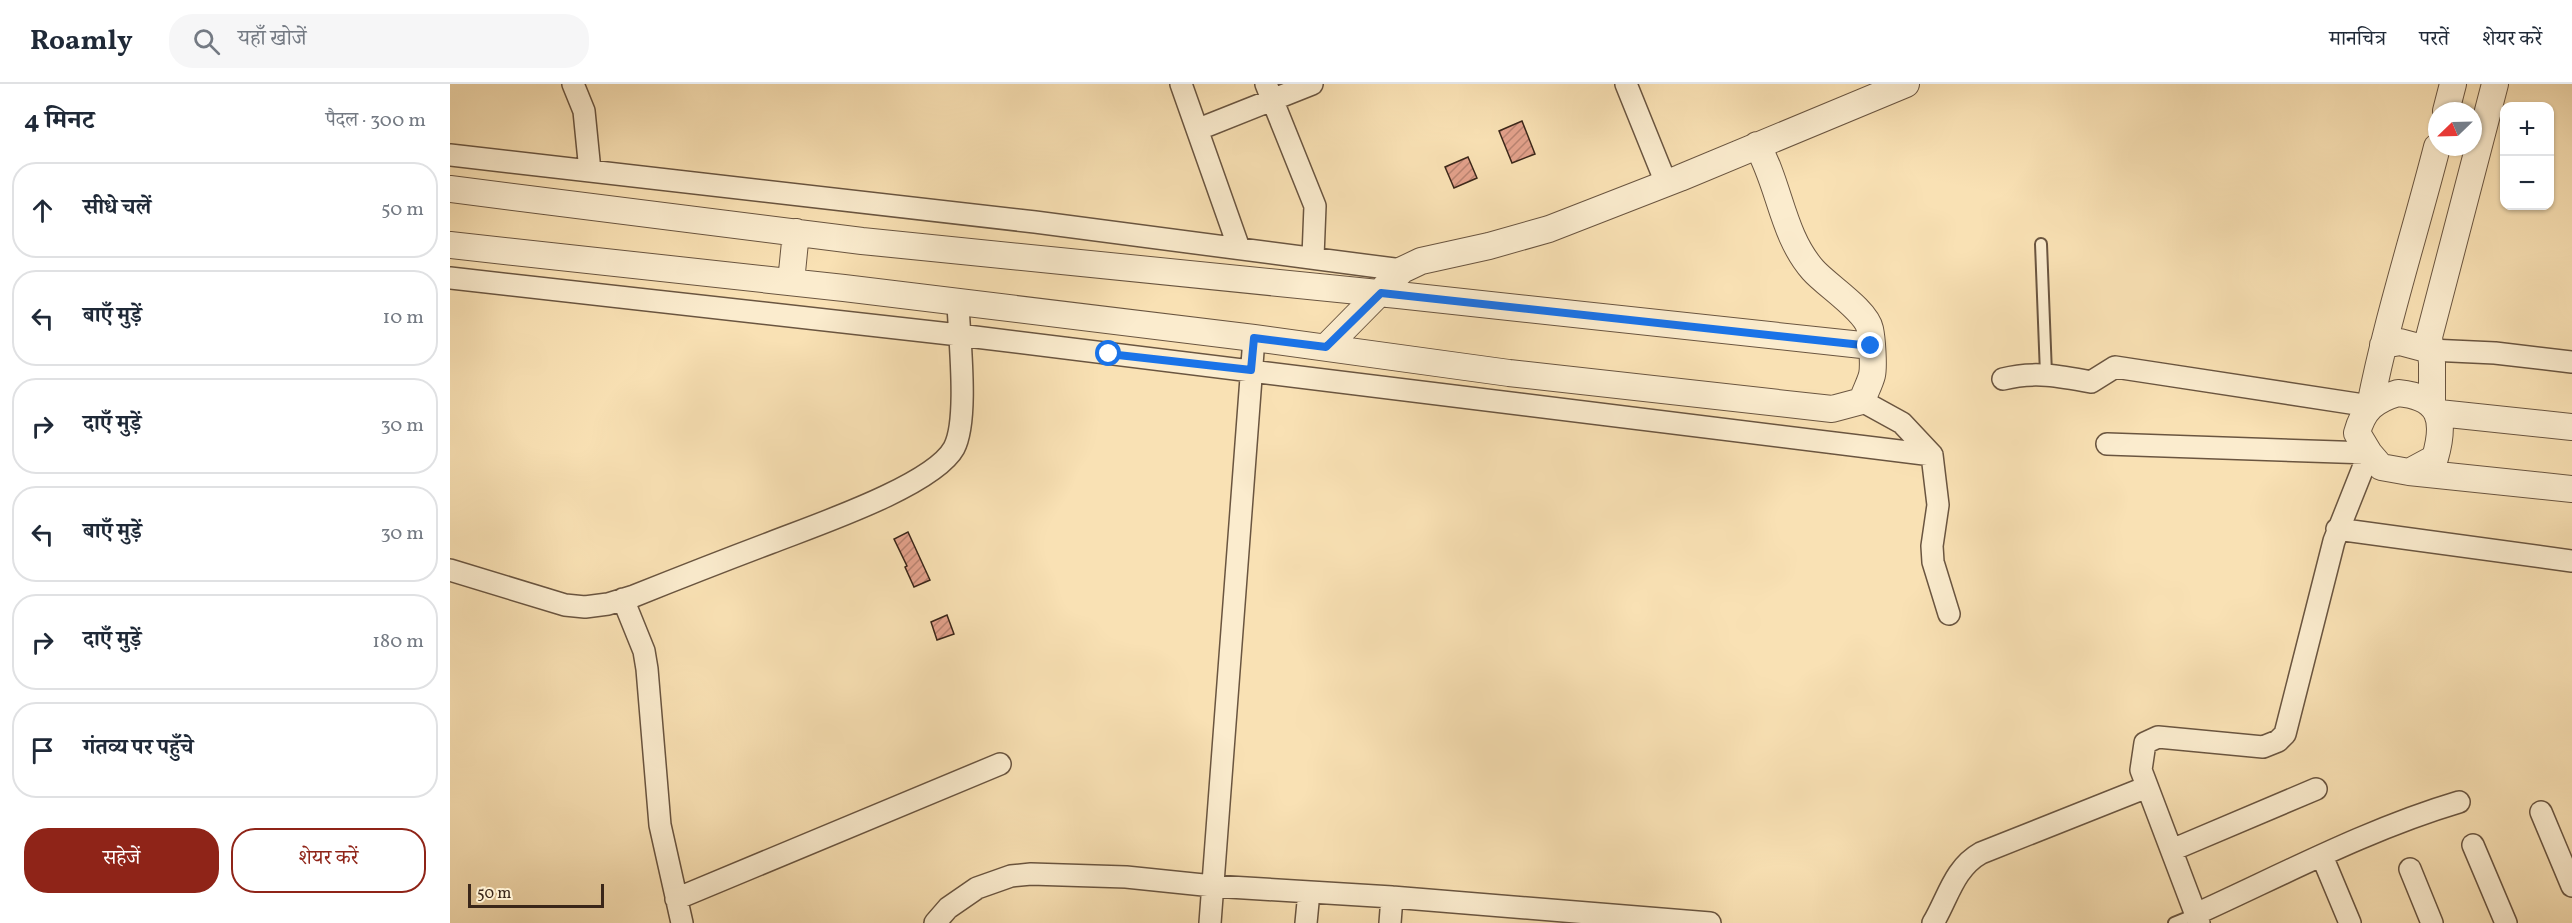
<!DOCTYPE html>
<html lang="hi">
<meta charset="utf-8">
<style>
body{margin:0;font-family:Vollkorn,"Noto Serif Devanagari",serif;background:#f6f6f7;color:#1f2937}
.controls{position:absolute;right:18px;top:18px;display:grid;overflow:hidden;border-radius:12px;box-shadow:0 2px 4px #0004}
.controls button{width:54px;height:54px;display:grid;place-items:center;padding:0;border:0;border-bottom:2px solid #e0e1e3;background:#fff;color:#1f2937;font:30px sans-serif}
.compass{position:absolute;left:1978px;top:18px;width:54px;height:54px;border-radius:50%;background:#fff;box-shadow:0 2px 4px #0004;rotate:247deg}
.scale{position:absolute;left:18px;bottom:15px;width:136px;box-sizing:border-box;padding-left:6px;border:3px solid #3a2619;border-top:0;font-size:16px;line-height:21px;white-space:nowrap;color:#3a2619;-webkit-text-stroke:4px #fbecce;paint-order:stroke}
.stop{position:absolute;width:18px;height:18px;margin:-14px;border:4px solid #1a73e8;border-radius:50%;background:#fff}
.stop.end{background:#1a73e8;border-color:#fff;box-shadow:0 2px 6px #0008}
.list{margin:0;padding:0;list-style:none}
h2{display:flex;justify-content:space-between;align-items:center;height:78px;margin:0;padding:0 24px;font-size:26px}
h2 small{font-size:20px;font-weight:400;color:#747a83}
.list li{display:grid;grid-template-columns:39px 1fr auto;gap:18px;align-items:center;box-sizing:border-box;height:96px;margin:0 12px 12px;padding:0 12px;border:2px solid #e0e1e3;border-radius:24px}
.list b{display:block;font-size:22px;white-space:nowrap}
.list em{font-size:20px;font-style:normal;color:#747a83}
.actions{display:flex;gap:12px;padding:18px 24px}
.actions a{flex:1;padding:14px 0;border:2px solid #8f2418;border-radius:24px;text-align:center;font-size:21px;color:#8f2418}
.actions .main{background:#8f2418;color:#fff}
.icon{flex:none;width:33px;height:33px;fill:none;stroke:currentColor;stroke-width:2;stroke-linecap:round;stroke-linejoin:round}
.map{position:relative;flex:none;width:2122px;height:839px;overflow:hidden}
header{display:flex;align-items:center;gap:36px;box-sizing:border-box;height:84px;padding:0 30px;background:#fff;border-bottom:2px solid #e0e1e3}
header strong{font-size:28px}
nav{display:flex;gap:33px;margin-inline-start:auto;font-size:21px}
.search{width:420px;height:54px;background:#f6f6f7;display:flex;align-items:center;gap:15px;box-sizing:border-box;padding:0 21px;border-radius:24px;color:#747a83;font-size:22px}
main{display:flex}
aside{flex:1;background:#fff}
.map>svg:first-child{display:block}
</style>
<header>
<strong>Roamly</strong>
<div class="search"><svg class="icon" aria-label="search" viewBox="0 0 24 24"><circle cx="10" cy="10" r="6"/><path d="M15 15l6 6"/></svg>यहाँ खोजें</div>
<nav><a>मानचित्र</a><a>परतें</a><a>शेयर करें</a></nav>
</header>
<main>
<aside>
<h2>4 मिनट<small>पैदल · 300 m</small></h2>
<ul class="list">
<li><svg class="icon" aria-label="ahead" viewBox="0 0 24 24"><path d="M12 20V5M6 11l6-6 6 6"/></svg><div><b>सीधे चलें</b></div><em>50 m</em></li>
<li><svg class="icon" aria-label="left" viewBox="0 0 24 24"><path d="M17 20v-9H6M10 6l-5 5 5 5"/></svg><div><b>बाएँ मुड़ें</b></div><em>10 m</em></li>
<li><svg class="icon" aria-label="right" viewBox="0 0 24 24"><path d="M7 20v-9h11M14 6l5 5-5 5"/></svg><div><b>दाएँ मुड़ें</b></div><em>30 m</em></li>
<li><svg class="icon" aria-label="left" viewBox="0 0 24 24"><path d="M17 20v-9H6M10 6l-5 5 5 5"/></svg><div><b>बाएँ मुड़ें</b></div><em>30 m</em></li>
<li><svg class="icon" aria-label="right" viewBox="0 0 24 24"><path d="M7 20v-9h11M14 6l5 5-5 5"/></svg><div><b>दाएँ मुड़ें</b></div><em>180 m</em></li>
<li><svg class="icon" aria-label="arrive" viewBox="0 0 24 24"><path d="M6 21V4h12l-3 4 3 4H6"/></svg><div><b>गंतव्य पर पहुँचे</b></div></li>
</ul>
<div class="actions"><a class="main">सहेजें</a><a>शेयर करें</a></div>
</aside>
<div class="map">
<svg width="2122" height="839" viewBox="0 0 2122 839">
<defs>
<pattern id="building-hatch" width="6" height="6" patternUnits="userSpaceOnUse" patternTransform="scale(1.5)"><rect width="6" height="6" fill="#e3a18b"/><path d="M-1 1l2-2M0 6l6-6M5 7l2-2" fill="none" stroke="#b98371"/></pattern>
</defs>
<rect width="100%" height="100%" fill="#f9e1b4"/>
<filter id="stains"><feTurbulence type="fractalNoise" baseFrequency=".00333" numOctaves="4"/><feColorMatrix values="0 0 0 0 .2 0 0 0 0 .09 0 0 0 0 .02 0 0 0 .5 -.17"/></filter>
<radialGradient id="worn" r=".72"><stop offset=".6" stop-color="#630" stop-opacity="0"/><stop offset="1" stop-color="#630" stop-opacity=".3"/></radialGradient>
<path fill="url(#building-hatch)" stroke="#3a2619" stroke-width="1.5" d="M1072,37L1085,70L1062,79L1049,47Z
M1018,73L1027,94L1004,104L995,83Z
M458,448L480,496L464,503L455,483L457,482L444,455Z
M497,531L504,550L487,556L481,538Z"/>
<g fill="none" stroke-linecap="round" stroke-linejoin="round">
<g stroke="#6a5540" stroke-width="14">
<path id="service" d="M1591,160L1596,290
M1724,839L1746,830"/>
</g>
<g stroke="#6a5540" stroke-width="24">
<path id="minor" d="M123,0L134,27L140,87
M731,0L789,164
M816,0L865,122L863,173
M1176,0L1216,99
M749,45L862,0
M0,71L585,138L952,186
M0,194L509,251L1482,371
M1980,266L2045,269L2122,278
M1553,295C1583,287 1610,292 1641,298L1665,283L1920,322
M1412,317L1452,339L1482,371L1488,421L1482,462L1483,478L1499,530
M1657,360L1919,369L1884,457L1835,650L1828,657L1813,663L1708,653L1695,659L1691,686L1749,839
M1887,445L2122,477
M0,486L115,521L135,523L158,520L184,512C229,494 275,476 320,459C363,442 483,402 504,364C519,336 509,253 508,219
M173,515L194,567L197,585L210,741L232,839
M2091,728L2122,802
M2023,761L2056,839
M1722,766L1866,705
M1872,772L1900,839
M1960,785L1982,839
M226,815L550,680
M1746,830C1832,791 1918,745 2009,718
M485,839L498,824L527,804L561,792L581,790L676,793L763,802L942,813L1260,839
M760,839L804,254
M856,839L859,808
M940,839L942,813
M1483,839C1498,814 1504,784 1531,769L1697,703"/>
</g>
<g stroke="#6a5540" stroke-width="28">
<path id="tertiary" d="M1996,27L2003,0
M0,105L412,157L948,211L1421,262
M0,161L394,204L804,254L1059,289L1382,325L1412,317C1415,308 1420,299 1422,291C1424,282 1422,254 1420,245C1416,226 1376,201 1363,186C1332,151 1330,101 1307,61
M341,198L346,148
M1933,261L1950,258L1980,266
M876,263L952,186L971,177L1039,162L1099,145L1230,94L1456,0
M1948,309C1991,313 1996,336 1985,374L1959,388L1931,383L1919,369L1907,349C1913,326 1924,316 1948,309Z
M1920,322C1937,235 1965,149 1987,63
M1982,322V279L1979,253L2045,0
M1989,329L2122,343
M1959,388L2122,405"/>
</g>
<use href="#service" stroke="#fbecce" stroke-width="10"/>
<use href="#minor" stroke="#fbecce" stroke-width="21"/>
<use href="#tertiary" stroke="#fbecce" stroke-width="26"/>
</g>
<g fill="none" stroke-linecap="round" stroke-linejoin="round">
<path stroke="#1a73e8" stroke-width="8" d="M659,270L801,286L804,254L876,263L931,209L1421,262"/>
</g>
<rect width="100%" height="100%" filter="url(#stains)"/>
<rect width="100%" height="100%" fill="url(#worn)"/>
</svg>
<div class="controls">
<button>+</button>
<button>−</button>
</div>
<svg class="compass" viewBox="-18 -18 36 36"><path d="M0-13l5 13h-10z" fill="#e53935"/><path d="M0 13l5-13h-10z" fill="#747a83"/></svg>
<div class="scale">50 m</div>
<div class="stop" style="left:659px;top:270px"></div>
<div class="stop end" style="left:1421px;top:262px"></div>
</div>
</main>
